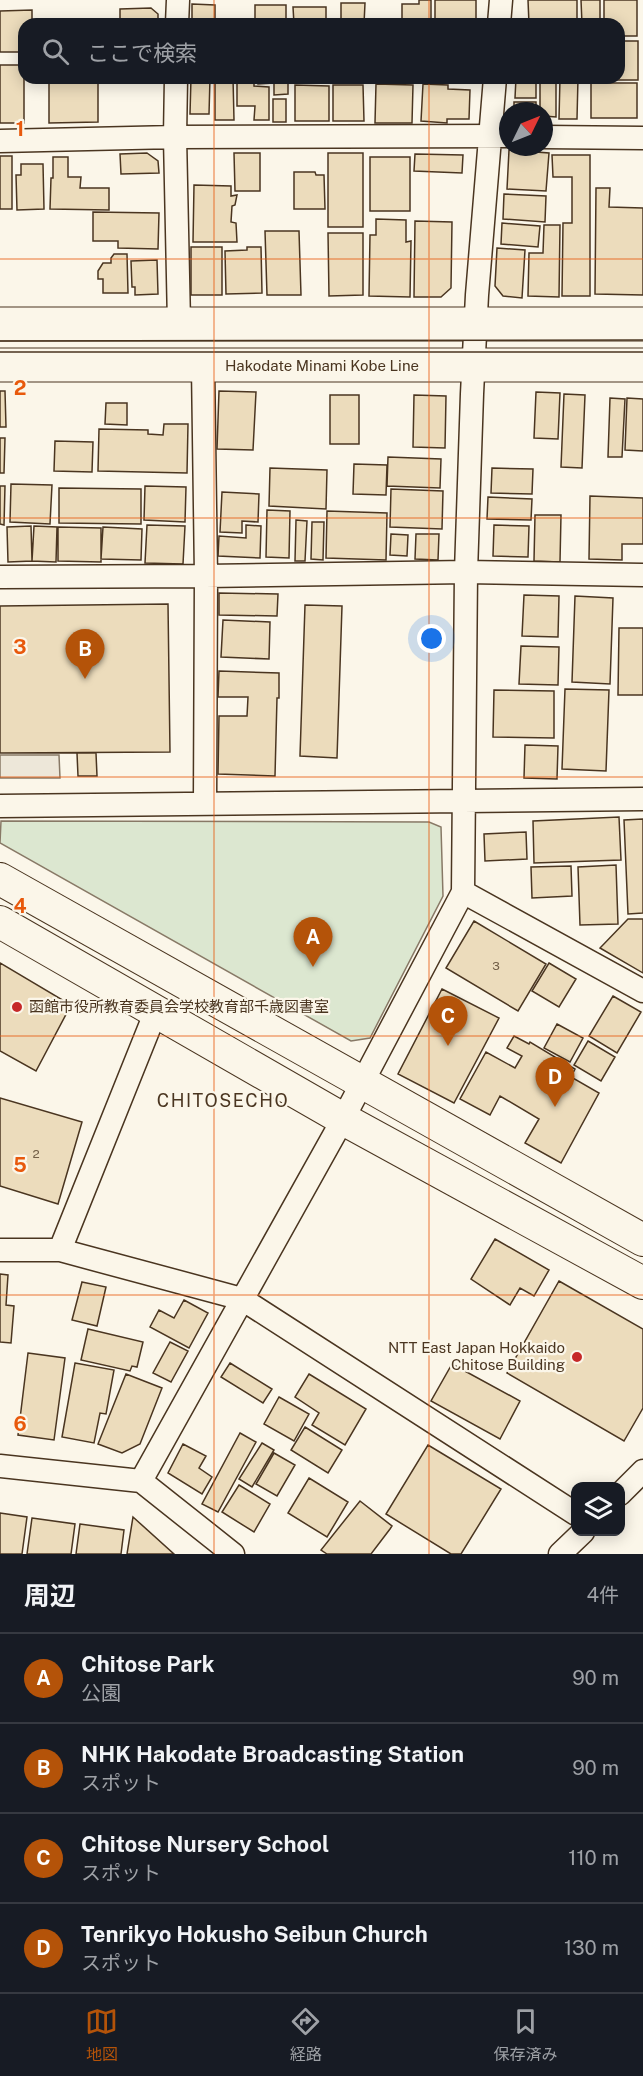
<!DOCTYPE html>
<html lang="ja">
<meta charset="utf-8">
<style>
body{margin:0;font-family:"Public Sans","Noto Sans JP",sans-serif;background:#20242c;color:#f1f3f6}
.controls{position:absolute;right:18px;bottom:18px;display:grid;overflow:hidden;border-radius:12px;box-shadow:0 3px 15px #0003}
.controls button{width:54px;height:54px;display:grid;place-items:center;padding:0;border:0;border-bottom:2px solid #363941;background:#171b24;color:#f1f3f6;font:30px sans-serif}
.compass{position:absolute;left:499px;top:102px;width:54px;height:54px;border-radius:50%;background:#171b24;box-shadow:0 3px 15px #0003;rotate:47deg}
.you{position:absolute;left:432px;top:639px;width:21px;height:21px;margin:-15px;border:4px solid #fff;border-radius:50%;background:#1a73e8;box-shadow:0 0 0 9px #1a73e833}
.badge{display:grid;place-items:center;width:39px;height:39px;border-radius:50%;background:#b45309;color:#fff;font-size:20px;font-weight:700}
.pin{position:absolute;translate:-50% -50px;filter:drop-shadow(0 2px 3px #0008)}
.pin::after{content:'';position:absolute;top:32px;width:21px;height:18px;background:inherit;clip-path:polygon(0 0,100% 0,50% 100%)}
.list{margin:0;padding:0;list-style:none}
h2{display:flex;justify-content:space-between;align-items:center;height:78px;margin:0;padding:0 24px;font-size:26px}
h2 small{font-size:20px;font-weight:400;color:#9ea1a6}
.list li{display:grid;grid-template-columns:39px 1fr auto;gap:18px;align-items:center;box-sizing:border-box;height:90px;padding:0 24px;border-top:2px solid #363941}
.list b{display:block;font-size:22px;white-space:nowrap}
.list p{margin:0;font-size:20px;white-space:nowrap;color:#9ea1a6}
.list em{font-size:20px;font-style:normal;color:#9ea1a6}
.icon{flex:none;width:33px;height:33px;fill:none;stroke:currentColor;stroke-width:2;stroke-linecap:round;stroke-linejoin:round}
.map{position:relative;flex:none;width:643px;height:1554px;overflow:hidden}
.search{position:absolute;background:#171b24;box-shadow:0 3px 15px #0003;left:18px;right:18px;top:18px;height:66px;display:flex;align-items:center;gap:15px;box-sizing:border-box;padding:0 21px;border-radius:18px;color:#9ea1a6;font-size:22px}
.sheet{height:438px;background:#171b24}
nav{display:flex;justify-content:space-around;align-items:center;box-sizing:border-box;height:84px;border-top:2px solid #363941;background:#171b24;font-size:16px;color:#9ea1a6}
nav a{display:grid;justify-items:center;gap:3px}
nav .on{color:#b45309}
.map>svg:first-child{display:block}
</style>
<div class="map">
<svg width="643" height="1554" viewBox="0 0 643 1554">
<rect width="100%" height="100%" fill="#fbf6e9"/>
<path fill="#dce7d0" stroke="#887966" stroke-width="1.5" d="M1,821L429,822L441,827L443,896L370,1038L351,1041L0,843Z"/>
<path fill="#ede7d9" stroke="#887966" stroke-width="1.5" d="M0,755H59L60,778H0Z"/>
<path fill="#ecdcbc" stroke="#4a3520" stroke-width="1.5" d="M419,0H431V24H402V4H419Z
M435,0H476V24H435Z
M528,0H577V24H529Z
M581,0H600V24H582Z
M604,0H637V36H619V24H604Z
M341,3H365L364,24H341Z
M192,4L215,5V24H192Z
M255,5H286V24H255Z
M293,7H326V24H294Z
M151,8L158,14V24H120V9Z
M32,10V24H24V52H0V11Z
M619,41H638V80H605V78H619Z
M0,65H24V123H0Z
M49,78H98V122L49,123Z
M191,78H210L209,114H190Z
M215,78H233L234,120H215Z
M237,78H254V86L269,87V120H254L255,106H237Z
M258,78H288V94L274,95V83L258,84Z
M330,78H364V81H330Z
M380,78H423V81H380Z
M516,78H536V98H515Z
M540,78H556V117L544,116V111H540Z
M560,78H578L577,119H559Z
M591,83H637V118H591Z
M376,84L413,85L412,123H375Z
M423,84L448,85V89L470,90L469,119H447V123L421,121Z
M295,85L329,86V121H295Z
M333,85H363L364,121H333Z
M273,99H286V122H273Z
M514,102H536V111H514Z
M509,150L549,153L546,191L507,189Z
M147,153L158,161L159,173L121,174L120,154Z
M234,153H260V191H235Z
M328,153H363V227H328Z
M415,154L463,155L462,173L414,171Z
M552,155H590V296H562L563,223H572V177H553Z
M0,156H12V209H0Z
M53,157H68V177H81L80,188H109V210L50,209L51,178H53Z
M370,157H410V211H370Z
M21,164H43L44,209L17,210L16,175H21Z
M294,172H315L316,175H324L325,209H294Z
M194,185L231,186V196L237,195L235,205L232,206L231,222L236,223L237,242H193Z
M596,188H610L609,207L643,208V295L595,294Z
M504,194L546,196L545,222L503,219Z
M93,212L159,213L158,249L118,248V241H93Z
M376,219L406,220V242L411,241L410,297L369,296L370,235H376Z
M415,221L452,222L451,288L441,297H414Z
M502,223L540,226L538,247L501,244Z
M544,225H560L559,297L528,296L529,253H543Z
M265,231H299L301,295H267Z
M328,233H363V295L329,296Z
M191,247H222V295H191Z
M247,247H261L262,293L226,294L225,251L247,250Z
M497,248L525,250L522,298L503,296L495,286Z
M114,254H127L128,293H103V279H98V271L103,263H111V258Z
M157,260L158,294L135,295V287H132L131,261Z
M0,391H5L6,427H0Z
M219,391L256,392L253,450L217,449Z
M536,392L560,393L558,439L534,438Z
M564,394L585,395L582,468L561,467Z
M330,395H359V444H330Z
M414,395L446,396L445,448L413,447Z
M610,398L625,399L622,457H608Z
M627,398L643,399V451L625,450Z
M106,403H127V425L105,424Z
M164,424H188L187,473L98,471L99,429L148,430V434L163,435Z
M0,438H5L4,473H0Z
M55,441L93,442L92,472L54,471Z
M388,457L441,459L440,488L387,486Z
M354,464L387,465L386,495L353,494Z
M270,468L327,470L326,509L269,506Z
M492,468L533,469L532,494L491,493Z
M11,484L52,485L50,524L10,522Z
M0,486H5L4,525L0,524Z
M145,486L186,487L185,522L144,520Z
M59,488L141,489V524L59,523Z
M391,489L443,491L442,529L390,527Z
M222,492L259,494L258,522L242,521V533L220,532Z
M590,496L643,498V544H622V560L589,559Z
M488,497L532,499L531,520L487,519Z
M267,510L290,511L289,558L266,557Z
M327,511L387,513L386,560L326,558Z
M535,515H561L560,562L534,561Z
M296,520L307,521L305,561H295Z
M312,522H324L323,560L311,559Z
M147,525L185,526L183,564L145,563Z
M246,525L261,526L260,558L218,556L219,536L246,538Z
M494,525L529,526L528,557L493,556Z
M31,526L32,561L8,562L7,527Z
M34,526L57,527L56,562L32,561Z
M58,527L101,528V562L58,561Z
M103,527L142,529L141,560L101,559Z
M391,534L408,535L407,556L390,555Z
M416,534H439L438,560L415,559Z
M219,593L278,594L277,616L219,615Z
M524,595L559,596L558,637L522,636Z
M575,596L613,598L610,684L572,682Z
M168,604L170,752L0,753V606Z
M305,605L342,606L337,758L300,756Z
M223,620L270,622L269,659L221,657Z
M619,628H643V695H618Z
M521,646L559,647L558,685L519,684Z
M219,671L279,673V698H277L275,776L218,774L219,716H247L248,697H218Z
M565,689L609,690L606,771L562,769Z
M494,690L554,691V738L493,737Z
M525,745L558,746L557,779L524,778Z
M77,753H96L97,776H78Z
M619,817L621,860L534,863L533,821Z
M643,819V913L628,914L624,820Z
M526,832L527,859L485,861L484,834Z
M616,865L618,924L580,925L578,867Z
M571,866L572,896L532,898L531,867Z
M628,919H643V973L600,948Z
M474,921L546,964L518,1011L446,968Z
M0,963L71,1005L36,1071L0,1051Z
M549,963L576,979L559,1007L532,991Z
M442,989L499,1018L454,1103L398,1074Z
M613,996L641,1012L617,1053L589,1036Z
M557,1024L583,1038L570,1062L544,1048Z
M514,1036L529,1044L530,1042L575,1069L571,1077L599,1093L561,1163L525,1143L539,1119L500,1096L490,1115L460,1099L486,1052L515,1068L522,1056L507,1048Z
M588,1041L615,1057L601,1081L574,1065Z
M0,1098L82,1122L58,1204L0,1186Z
M495,1239L549,1270L534,1296L520,1288L510,1305L471,1279Z
M0,1274L8,1275L6,1305L14,1306L11,1343L0,1342Z
M559,1281L643,1329V1408L624,1441L507,1373Z
M82,1282L106,1287L97,1326L72,1320Z
M184,1300L208,1313L189,1348L150,1327L159,1310L174,1318Z
M88,1329L143,1342L137,1367L132,1366L130,1371L81,1360Z
M170,1342L188,1351L171,1382L153,1373Z
M28,1353L65,1358L54,1440L18,1435Z
M75,1363L114,1370L106,1414L100,1413L94,1443L62,1437Z
M230,1363L272,1389L263,1403L221,1377Z
M452,1364L520,1401L500,1439L431,1401Z
M126,1374L162,1388L140,1444L122,1453L98,1444Z
M309,1374L366,1409L345,1445L312,1425L319,1413L295,1397Z
M279,1397L309,1414L294,1441L264,1424Z
M305,1427L342,1450L328,1473L291,1450Z
M240,1433L256,1442L218,1512L202,1504Z
M262,1443L274,1450L252,1487L239,1479Z
M183,1444L206,1456L199,1468L212,1477L202,1494L168,1473Z
M428,1445L501,1489L461,1554H451L386,1514Z
M274,1453L295,1465L277,1496L256,1484Z
M309,1478L348,1502L327,1537L288,1513Z
M239,1485L270,1504L254,1532L222,1512Z
M360,1501L392,1526L390,1529L371,1554H327L321,1550Z
M0,1513L27,1517L22,1554H0Z
M133,1517L174,1554H127Z
M32,1518L75,1524L71,1554H27Z
M80,1524L124,1530L121,1554H76Z"/>
<g fill="none" stroke-linecap="round" stroke-linejoin="round">
<g stroke="#4a3520" stroke-width="25">
<path id="street" d="M177,24L178,0
M499,24L501,0
M176,78L175,137L179,323
M544,137L643,138
M0,141L175,137L508,136
M203,366L206,576L205,803
M0,577L206,576L466,572L643,575
M0,806L643,799
M463,892L643,991
M0,1250H60L242,1299L576,1514
M60,1250L156,1011
M0,1466L141,1481
M620,1494L643,1471
M233,1554L141,1481L343,1119L463,892L466,572L472,394L477,295L495,78
M560,1554L583,1532"/>
</g>
<g stroke="#4a3520" stroke-width="34">
<path id="secondary" d="M0,879L643,1240
M0,922L343,1119L643,1283"/>
</g>
<g stroke="#4a3520" stroke-width="35">
<path id="primary" d="M0,324H643
M0,365H643"/>
</g>
<use href="#street" stroke="#fbf6e9" stroke-width="22"/>
<use href="#secondary" stroke="#fbf6e9" stroke-width="32"/>
<use href="#primary" stroke="#fbf6e9" stroke-width="33"/>
<path stroke="#4a3520" stroke-width="1.5" d="M0,341L643,340
M0,352H643"/>
</g>
<path fill="none" stroke="#e8590c" stroke-width="1.5" stroke-opacity="0.55" d="M214,0V24M429,0V24M214,78V1554M429,78V1554M0,259H643M0,518H643M0,777H643M0,1036H643M0,1295H643"/>
<g fill="#c62828" stroke="#fbf6e9" stroke-width="2">
<circle cx="17" cy="1007" r="6"/>
<circle cx="577" cy="1357" r="6"/>
</g>
<g text-anchor="middle" stroke-width="4.5" stroke-linejoin="round" paint-order="stroke">
<g font-size="12" fill="#725f47">
<text x="496" y="970">3</text>
<text x="36" y="1158">2</text>
</g>
<g font-size="15" fill="#4a3520" stroke="#fbf6e9">
<text x="322" y="371">Hakodate Minami Kobe Line</text>
</g>
<g font-size="15" fill="#4a3520" stroke="#fbf6e9" text-anchor="start">
<text x="29" y="1012">函館市役所教育委員会学校教育部千歳図書室</text>
<text x="565" y="1353" text-anchor="end">NTT East Japan Hokkaido<tspan x="565" dy="17">Chitose Building</tspan></text>
</g>
<g font-size="18" letter-spacing="1.5" fill="#4a3520" stroke="#fbf6e9">
<text x="223" y="1107">CHITOSECHO</text>
</g>
</g>
<g font-size="20" text-anchor="middle" font-weight="bold" fill="#e8590c" stroke="#fbf6e9" stroke-width="4.5" stroke-linejoin="round" paint-order="stroke">
<text x="20" y="136">1</text>
<text x="20" y="395">2</text>
<text x="20" y="654">3</text>
<text x="20" y="913">4</text>
<text x="20" y="1172">5</text>
<text x="20" y="1431">6</text>
</g>
</svg>
<div class="controls">
<button><svg class="icon" aria-label="layers" viewBox="0 0 24 24"><path d="M12 4l9 5-9 5-9-5zM3 14l9 5 9-5"/></svg></button>
</div>
<svg class="compass" viewBox="-18 -18 36 36"><path d="M0-13l5 13h-10z" fill="#e53935"/><path d="M0 13l5-13h-10z" fill="#9ea1a6"/></svg>
<div class="you"></div>
<div class="pin badge" style="left:313px;top:967px">A</div>
<div class="pin badge" style="left:85px;top:679px">B</div>
<div class="pin badge" style="left:448px;top:1046px">C</div>
<div class="pin badge" style="left:555px;top:1107px">D</div>
<div class="search"><svg class="icon" aria-label="search" viewBox="0 0 24 24"><circle cx="10" cy="10" r="6"/><path d="M15 15l6 6"/></svg>ここで検索</div>
</div>
<section class="sheet">
<h2>周辺<small>4件</small></h2>
<ul class="list">
<li><span class="badge">A</span><div><b>Chitose Park</b><p>公園</p></div><em>90 m</em></li>
<li><span class="badge">B</span><div><b>NHK Hakodate Broadcasting Station</b><p>スポット</p></div><em>90 m</em></li>
<li><span class="badge">C</span><div><b>Chitose Nursery School</b><p>スポット</p></div><em>110 m</em></li>
<li><span class="badge">D</span><div><b>Tenrikyo Hokusho Seibun Church</b><p>スポット</p></div><em>130 m</em></li>
</ul>
</section>
<nav>
<a class="on"><svg class="icon" aria-label="map" viewBox="0 0 24 24"><path d="M3 6l6-2 6 2 6-2v14l-6 2-6-2-6 2zM9 4v14M15 6v14"/></svg>地図</a>
<a><svg class="icon" aria-label="directions" viewBox="0 0 24 24"><path d="M12 3l9 9-9 9-9-9zM9 14v-3h6M13 9l2 2-2 2"/></svg>経路</a>
<a><svg class="icon" aria-label="saved" viewBox="0 0 24 24"><path d="M7 4h10v16l-5-4-5 4z"/></svg>保存済み</a>
</nav>
